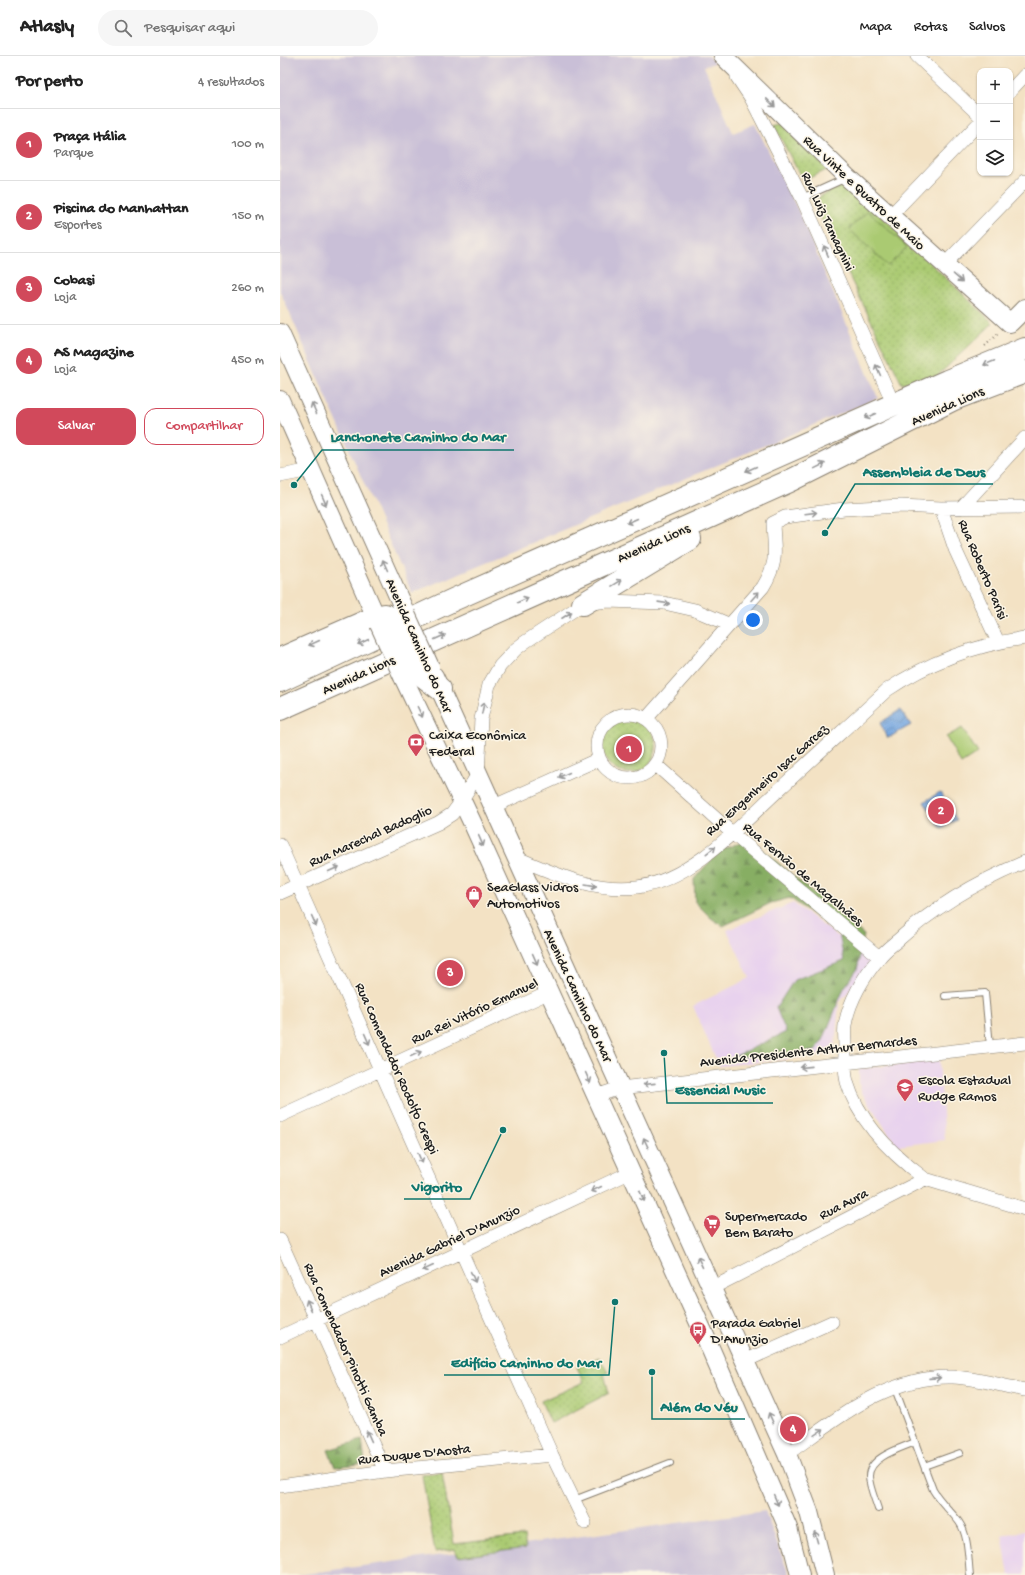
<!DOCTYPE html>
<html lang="pt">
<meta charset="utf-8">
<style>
body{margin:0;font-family:"Gochi Hand",sans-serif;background:#f6f6f6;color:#222}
.controls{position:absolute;right:12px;top:12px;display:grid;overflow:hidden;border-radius:8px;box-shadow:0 1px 3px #0004}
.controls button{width:36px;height:36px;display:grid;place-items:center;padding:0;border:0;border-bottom:1px solid #e0e0e0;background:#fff;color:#222;font:20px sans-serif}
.you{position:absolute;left:473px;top:564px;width:14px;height:14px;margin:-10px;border:3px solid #fff;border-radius:50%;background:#1a73e8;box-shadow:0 0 0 6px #1a73e833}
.badge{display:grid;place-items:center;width:26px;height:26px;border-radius:50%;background:#d1495b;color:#fff;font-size:13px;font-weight:700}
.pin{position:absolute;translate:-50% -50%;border:2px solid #fff;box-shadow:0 1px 4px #0006}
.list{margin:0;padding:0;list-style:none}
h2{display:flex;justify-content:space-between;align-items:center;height:52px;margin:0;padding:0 16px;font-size:17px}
h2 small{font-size:13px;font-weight:400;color:#767676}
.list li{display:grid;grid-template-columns:26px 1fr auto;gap:12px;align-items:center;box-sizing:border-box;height:72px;padding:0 16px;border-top:1px solid #e0e0e0}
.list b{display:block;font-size:15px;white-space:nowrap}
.list p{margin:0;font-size:13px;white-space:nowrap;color:#767676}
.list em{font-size:13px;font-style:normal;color:#767676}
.actions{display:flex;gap:8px;padding:12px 16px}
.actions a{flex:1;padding:9px 0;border:1px solid #d1495b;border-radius:12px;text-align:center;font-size:14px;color:#d1495b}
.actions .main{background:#d1495b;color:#fff}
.icon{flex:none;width:22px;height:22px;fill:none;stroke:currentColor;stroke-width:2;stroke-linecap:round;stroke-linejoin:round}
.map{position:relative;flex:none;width:745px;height:1519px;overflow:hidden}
header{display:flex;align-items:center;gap:24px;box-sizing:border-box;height:56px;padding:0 20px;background:#fff;border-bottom:1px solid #e0e0e0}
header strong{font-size:19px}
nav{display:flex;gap:22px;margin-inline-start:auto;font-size:14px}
.search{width:280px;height:36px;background:#f6f6f6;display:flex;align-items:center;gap:10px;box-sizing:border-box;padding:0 14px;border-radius:22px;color:#767676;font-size:15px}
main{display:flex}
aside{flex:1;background:#fff}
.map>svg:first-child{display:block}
</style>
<header>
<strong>Atlasly</strong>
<div class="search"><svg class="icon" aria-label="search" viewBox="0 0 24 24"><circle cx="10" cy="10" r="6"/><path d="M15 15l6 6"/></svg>Pesquisar aqui</div>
<nav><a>Mapa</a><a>Rotas</a><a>Salvos</a></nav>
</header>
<main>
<aside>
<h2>Por perto<small>4 resultados</small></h2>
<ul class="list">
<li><span class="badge">1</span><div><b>Praça Itália</b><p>Parque</p></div><em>100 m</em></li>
<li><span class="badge">2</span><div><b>Piscina do Manhattan</b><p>Esportes</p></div><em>150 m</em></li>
<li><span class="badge">3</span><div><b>Cobasi</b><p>Loja</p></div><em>260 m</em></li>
<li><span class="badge">4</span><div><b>AS Magazine</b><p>Loja</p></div><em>450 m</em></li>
</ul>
<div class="actions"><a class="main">Salvar</a><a>Compartilhar</a></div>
</aside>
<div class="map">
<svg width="745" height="1519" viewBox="0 0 745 1519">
<defs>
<pattern id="forest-firs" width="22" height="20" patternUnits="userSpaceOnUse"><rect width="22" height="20" fill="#87ae64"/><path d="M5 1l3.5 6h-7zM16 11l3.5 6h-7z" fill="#6e8d52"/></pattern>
<pattern id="park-dots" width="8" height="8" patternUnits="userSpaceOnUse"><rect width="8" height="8" fill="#aaca72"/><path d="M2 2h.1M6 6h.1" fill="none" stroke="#92ad62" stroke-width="1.8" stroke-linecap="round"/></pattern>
<pattern id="water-waves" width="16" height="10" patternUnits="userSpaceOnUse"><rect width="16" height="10" fill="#74a6e0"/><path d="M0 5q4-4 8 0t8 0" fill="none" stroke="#5e86b5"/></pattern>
</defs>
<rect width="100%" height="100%" fill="#fcf5e5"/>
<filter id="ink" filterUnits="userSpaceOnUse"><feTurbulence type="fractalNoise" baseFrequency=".025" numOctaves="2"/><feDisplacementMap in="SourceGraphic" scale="8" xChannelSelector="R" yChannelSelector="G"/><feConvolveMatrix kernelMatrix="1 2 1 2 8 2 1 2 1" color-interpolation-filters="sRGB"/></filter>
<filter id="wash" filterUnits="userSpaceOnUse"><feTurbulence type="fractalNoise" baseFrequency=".012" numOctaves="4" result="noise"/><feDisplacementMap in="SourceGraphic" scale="16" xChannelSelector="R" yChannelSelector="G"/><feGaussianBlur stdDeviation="0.9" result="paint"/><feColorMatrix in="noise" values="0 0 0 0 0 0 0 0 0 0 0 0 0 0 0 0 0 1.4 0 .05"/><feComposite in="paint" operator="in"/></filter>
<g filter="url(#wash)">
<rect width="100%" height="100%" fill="#f3e2c4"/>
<path fill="#e8d2ee" d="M513,847L593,906L559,947L554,998L439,1010L413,950L470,922L447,874Z
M659,1004L665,1084L617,1090L582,1037L579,1028V1013Z
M745,1475V1519H729L722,1479Z"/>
<path fill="#c9bfd7" d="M0,0H429L435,7L424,10L453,77L475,68L519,156L598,342L132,537L0,235Z
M485,1455L509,1519H17Z"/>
<path fill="url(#forest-firs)" stroke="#526540" d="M469,783L584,879L577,914L564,932L543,984L535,995L454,1001L506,976L496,952L514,924L564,905L559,877L510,842L491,847L443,870L431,862L415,846L414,823L439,795Z
M82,1384L85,1407L55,1411L48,1394Z"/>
<path fill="url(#park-dots)" stroke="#637347" d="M505,66L553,111L523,125L494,69Z
M567,127L713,267L656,321L622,328L536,152L539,141Z
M322 690a27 27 0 1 1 54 0a27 27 0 1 1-54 0Z
M319,1301L328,1317L324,1318L329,1337L271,1367L261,1345L304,1326L297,1311Z
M162,1417L174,1488L244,1480L246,1492L178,1501L175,1493L155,1496L142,1419Z"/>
<path fill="#aaca72" stroke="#637347" d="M588,155L627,191L608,210L569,173Z
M682,672L698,697L681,708L666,681Z"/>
<path fill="url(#water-waves)" stroke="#48617e" d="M620,654L631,669L608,682L600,667Z
M660,736L677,764L661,772L644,746Z"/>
</g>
<g filter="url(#ink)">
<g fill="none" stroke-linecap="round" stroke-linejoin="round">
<g stroke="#887f70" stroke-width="8">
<path id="lane" d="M522,142L564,123
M665,940L705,937L710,990
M614,1330L653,1434C660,1446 671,1455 679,1466C689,1480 688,1503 690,1519
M644,1410L680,1397
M294,1444L390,1407
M598,1453C595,1443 589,1430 589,1420C589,1401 621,1392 635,1386"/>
</g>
<g stroke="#887f70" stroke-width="14">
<path id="street" d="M637,0L700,60
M457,21L471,42L522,142L614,349
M730,35L745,19
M610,160L700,66
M664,209L745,125
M0,420L31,414
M661,452L675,493L718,586
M681,452L745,382
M317 690a32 32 0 1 1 64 0a32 32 0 1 1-64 0Z
M366,663L483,531C499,504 494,496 493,467L505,461L564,453L621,450L661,452L745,451
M375,708L452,777L599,901
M212,751L319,703
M0,789L272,1399L305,1467
M235,801C275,818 313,836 357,831C414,824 464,765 504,729C538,697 573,666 607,634C649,606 695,589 745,582
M745,806C699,825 654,851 617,885C611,890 604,895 599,902C584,920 569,945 565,969C564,975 565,983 565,990C565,1002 564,1014 567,1026C579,1067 613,1099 645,1123L745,1153
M0,837L158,767L172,758L178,750L198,718L201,663L209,629L220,610L236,593L245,586L303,548L328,545L384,547L415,554L448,568
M316,1040L340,1032L745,987
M0,1060L270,936
M0,1184L105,1415
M432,1232L645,1123
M0,1281L351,1116
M465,1305L552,1266
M507,1398C557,1363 608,1319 673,1321C697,1322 722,1330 745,1334
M0,1430L105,1415L272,1399"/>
</g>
<g stroke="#887f70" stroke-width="20">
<path id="secondary" d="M443,0L567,121L730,267L745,252
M0,277L126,558
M0,344L99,568
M154,620L507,1398L529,1456L545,1519
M123,621L192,766L425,1280L508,1472L520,1519"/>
</g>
<g stroke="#887f70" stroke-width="24">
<path id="highway" d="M303,548L410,483
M0,603L96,561L105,559L114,565
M135,609L143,620L160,633
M0,625L175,543L667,325L745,293
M0,653L512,424L674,343L745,316"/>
</g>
<path stroke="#887f70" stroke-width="2" stroke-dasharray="1 3" stroke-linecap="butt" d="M705,290L719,277"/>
<use href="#lane" stroke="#fff" stroke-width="6"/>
<use href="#street" stroke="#fff" stroke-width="13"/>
<use href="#secondary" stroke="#fff" stroke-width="18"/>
<use href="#highway" stroke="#fff" stroke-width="22"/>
<g stroke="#887f70" stroke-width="20" stroke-linecap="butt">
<path id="secondary-bridge" d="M126,558L150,611
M99,568L123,621"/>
</g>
<g stroke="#887f70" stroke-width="24" stroke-linecap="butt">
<path id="highway-bridge" d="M114,565L135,609"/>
</g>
<use href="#secondary-bridge" stroke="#fff" stroke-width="18"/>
<use href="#highway-bridge" stroke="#fff" stroke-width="22"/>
</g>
<defs><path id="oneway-shaft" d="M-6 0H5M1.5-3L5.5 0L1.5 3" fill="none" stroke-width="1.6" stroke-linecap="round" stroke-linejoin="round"/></defs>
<g stroke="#999">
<use href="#oneway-shaft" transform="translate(491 47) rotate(44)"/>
<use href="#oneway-shaft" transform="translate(546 195) rotate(-114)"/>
<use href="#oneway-shaft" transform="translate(678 222) rotate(41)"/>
<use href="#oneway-shaft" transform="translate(709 307) rotate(158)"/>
<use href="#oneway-shaft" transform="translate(598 314) rotate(-114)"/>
<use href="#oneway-shaft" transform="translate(34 352) rotate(-114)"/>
<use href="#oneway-shaft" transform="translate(590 360) rotate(156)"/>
<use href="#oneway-shaft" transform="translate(540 410) rotate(-26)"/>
<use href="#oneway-shaft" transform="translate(471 413) rotate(156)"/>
<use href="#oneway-shaft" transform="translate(44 444) rotate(66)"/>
<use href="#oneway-shaft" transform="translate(531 457) rotate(-7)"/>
<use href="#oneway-shaft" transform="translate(352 465) rotate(156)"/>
<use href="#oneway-shaft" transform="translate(105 509) rotate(-114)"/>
<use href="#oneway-shaft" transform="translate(337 527) rotate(-32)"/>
<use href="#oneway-shaft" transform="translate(475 540) rotate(-48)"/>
<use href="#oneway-shaft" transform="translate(243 544) rotate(-24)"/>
<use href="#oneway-shaft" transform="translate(384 547) rotate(8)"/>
<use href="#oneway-shaft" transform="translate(287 559) rotate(-33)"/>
<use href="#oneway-shaft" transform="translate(160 581) rotate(-24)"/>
<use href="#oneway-shaft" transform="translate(83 586) rotate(155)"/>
<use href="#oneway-shaft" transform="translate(34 587) rotate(155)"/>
<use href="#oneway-shaft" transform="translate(203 652) rotate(-78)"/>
<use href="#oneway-shaft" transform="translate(140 656) rotate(64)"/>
<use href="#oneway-shaft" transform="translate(284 719) rotate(156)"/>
<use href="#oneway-shaft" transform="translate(201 785) rotate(66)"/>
<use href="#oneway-shaft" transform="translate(431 794) rotate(-38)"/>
<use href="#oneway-shaft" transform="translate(54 813) rotate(-24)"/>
<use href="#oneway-shaft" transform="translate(311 829) rotate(10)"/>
<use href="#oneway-shaft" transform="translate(34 865) rotate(66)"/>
<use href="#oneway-shaft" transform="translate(255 903) rotate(66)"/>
<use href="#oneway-shaft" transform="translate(87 983) rotate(66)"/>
<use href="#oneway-shaft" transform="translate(136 998) rotate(-25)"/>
<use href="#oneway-shaft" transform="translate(526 1011) rotate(174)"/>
<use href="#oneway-shaft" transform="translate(308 1022) rotate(66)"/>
<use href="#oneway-shaft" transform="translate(369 1028) rotate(174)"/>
<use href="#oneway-shaft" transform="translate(366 1087) rotate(-115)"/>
<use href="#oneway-shaft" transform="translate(140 1102) rotate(66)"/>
<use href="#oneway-shaft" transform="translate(316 1133) rotate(155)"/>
<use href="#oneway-shaft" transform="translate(362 1140) rotate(66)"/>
<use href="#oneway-shaft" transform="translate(420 1206) rotate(-115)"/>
<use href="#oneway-shaft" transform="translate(148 1212) rotate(155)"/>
<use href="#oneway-shaft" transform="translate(193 1221) rotate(66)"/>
<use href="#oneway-shaft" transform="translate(29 1249) rotate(-114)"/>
<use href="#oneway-shaft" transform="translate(655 1322) rotate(-4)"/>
<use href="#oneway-shaft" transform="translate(491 1362) rotate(-114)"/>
<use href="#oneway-shaft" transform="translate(539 1376) rotate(-34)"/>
<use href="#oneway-shaft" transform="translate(89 1380) rotate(-114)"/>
<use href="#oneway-shaft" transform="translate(496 1444) rotate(67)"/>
<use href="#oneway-shaft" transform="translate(536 1481) rotate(-106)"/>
</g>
</g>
<defs>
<g id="bank-pin" transform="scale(0.9)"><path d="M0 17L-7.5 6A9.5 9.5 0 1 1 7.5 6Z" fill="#d1495b" stroke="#fcf5e5"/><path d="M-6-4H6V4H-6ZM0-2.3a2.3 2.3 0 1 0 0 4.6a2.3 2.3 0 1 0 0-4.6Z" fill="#fff"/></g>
<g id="shop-pin" transform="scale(0.9)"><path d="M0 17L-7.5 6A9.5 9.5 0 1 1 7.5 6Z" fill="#d1495b" stroke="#fcf5e5"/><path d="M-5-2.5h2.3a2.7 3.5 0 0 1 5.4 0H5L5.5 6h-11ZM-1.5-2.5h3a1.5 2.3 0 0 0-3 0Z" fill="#fff"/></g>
<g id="school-pin" transform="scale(0.9)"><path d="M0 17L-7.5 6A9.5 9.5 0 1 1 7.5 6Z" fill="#d1495b" stroke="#fcf5e5"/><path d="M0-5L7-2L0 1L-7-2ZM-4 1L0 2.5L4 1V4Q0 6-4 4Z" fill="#fff"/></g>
<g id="supermarket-pin" transform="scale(0.9)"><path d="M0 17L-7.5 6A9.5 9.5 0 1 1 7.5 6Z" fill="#d1495b" stroke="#fcf5e5"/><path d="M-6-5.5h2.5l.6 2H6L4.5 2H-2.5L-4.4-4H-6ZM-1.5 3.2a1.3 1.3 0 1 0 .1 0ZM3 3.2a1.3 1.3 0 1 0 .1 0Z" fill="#fff"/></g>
<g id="bus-pin" transform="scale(0.9)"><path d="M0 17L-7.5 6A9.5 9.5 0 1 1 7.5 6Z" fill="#d1495b" stroke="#fcf5e5"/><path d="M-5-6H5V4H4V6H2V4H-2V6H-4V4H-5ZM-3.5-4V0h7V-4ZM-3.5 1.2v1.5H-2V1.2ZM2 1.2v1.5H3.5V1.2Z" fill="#fff"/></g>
</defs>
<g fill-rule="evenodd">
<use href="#bank-pin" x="136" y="686"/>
<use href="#shop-pin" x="194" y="838"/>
<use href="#school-pin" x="625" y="1031"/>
<use href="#supermarket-pin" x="432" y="1167"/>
<use href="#bus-pin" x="418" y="1274"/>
</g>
<g text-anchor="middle" stroke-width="3" stroke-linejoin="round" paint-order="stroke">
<g font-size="14" fill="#1c1c1c" stroke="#fcf5e5">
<text transform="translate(585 136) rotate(43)" y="5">Rua Vinte e Quatro de Maio</text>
<text transform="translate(549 165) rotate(65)" y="5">Rua Luiz Tamagnini</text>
<text transform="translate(667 349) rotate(-24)" y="5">Avenida Lions</text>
<text transform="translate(373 486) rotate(-24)" y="5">Avenida Lions</text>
<text transform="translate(704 513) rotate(67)" y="5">Rua Roberto Parisi</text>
<text transform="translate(140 589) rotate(66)" y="5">Avenida Caminho do Mar</text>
<text transform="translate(78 618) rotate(-24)" y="5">Avenida Lions</text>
<text transform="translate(486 723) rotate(-42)" y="5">Rua Engenheiro Isac Garcez</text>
<text transform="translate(90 779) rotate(-24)" y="5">Rua Marechal Badoglio</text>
<text transform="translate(524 817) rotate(40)" y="5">Rua Fernão de Magalhães</text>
<text transform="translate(299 939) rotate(65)" y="5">Avenida Caminho do Mar</text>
<text transform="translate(194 954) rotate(-25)" y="5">Rua Rei Vitório Emanuel</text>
<text transform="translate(528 994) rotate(-6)" y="5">Avenida Presidente Arthur Bernardes</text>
<text transform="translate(118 1012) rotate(66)" y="5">Rua Comendador Rodolfo Crespi</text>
<text transform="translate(563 1147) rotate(-27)" y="5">Rua Aura</text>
<text transform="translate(169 1184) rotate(-25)" y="5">Avenida Gabriel D'Anunzio</text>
<text transform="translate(67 1293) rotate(66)" y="5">Rua Comendador Pinotti Gamba</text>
<text transform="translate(134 1397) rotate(-6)" y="5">Rua Duque D'Aosta</text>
</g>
<g font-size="14" fill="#1c1c1c" stroke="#fcf5e5" text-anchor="start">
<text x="149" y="683">Caixa Econômica<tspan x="149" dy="16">Federal</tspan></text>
<text x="207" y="835">SeaGlass Vidros<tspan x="207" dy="16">Automotivos</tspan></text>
<text x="638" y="1028">Escola Estadual<tspan x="638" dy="16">Rudge Ramos</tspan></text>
<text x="445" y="1164">Supermercado<tspan x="445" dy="16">Bem Barato</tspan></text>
<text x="431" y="1271">Parada Gabriel<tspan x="431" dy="16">D'Anunzio</tspan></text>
</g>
</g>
<path fill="none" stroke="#0f766e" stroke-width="1.5" d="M14 429L42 394H234M545 477L575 428H713M384 997L387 1047H493M223 1074L190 1143H124M335 1246L329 1319H164M372 1316L372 1363H465"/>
<g fill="#0f766e" stroke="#fcf5e5" stroke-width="1.5">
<circle cx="14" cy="429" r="4"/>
<circle cx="545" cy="477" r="4"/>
<circle cx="384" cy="997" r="4"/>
<circle cx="223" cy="1074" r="4"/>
<circle cx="335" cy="1246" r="4"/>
<circle cx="372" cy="1316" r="4"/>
</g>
<g font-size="15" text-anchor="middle" font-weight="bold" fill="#0f766e" stroke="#fcf5e5" stroke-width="3" stroke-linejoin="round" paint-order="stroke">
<text x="138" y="385">Lanchonete Caminho do Mar</text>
<text x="644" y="420">Assembleia de Deus</text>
<text x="440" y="1038">Essencial Music</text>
<text x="157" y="1135">Vigorito</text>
<text x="246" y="1311">Edifício Caminho do Mar</text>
<text x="419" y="1355">Além do Véu</text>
</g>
</svg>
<div class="controls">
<button>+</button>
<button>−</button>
<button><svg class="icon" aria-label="layers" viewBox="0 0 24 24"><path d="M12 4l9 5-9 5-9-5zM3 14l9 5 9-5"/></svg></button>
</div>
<div class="you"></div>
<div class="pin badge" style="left:349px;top:693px">1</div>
<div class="pin badge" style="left:661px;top:755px">2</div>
<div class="pin badge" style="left:170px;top:917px">3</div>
<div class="pin badge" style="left:513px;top:1373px">4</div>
</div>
</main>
